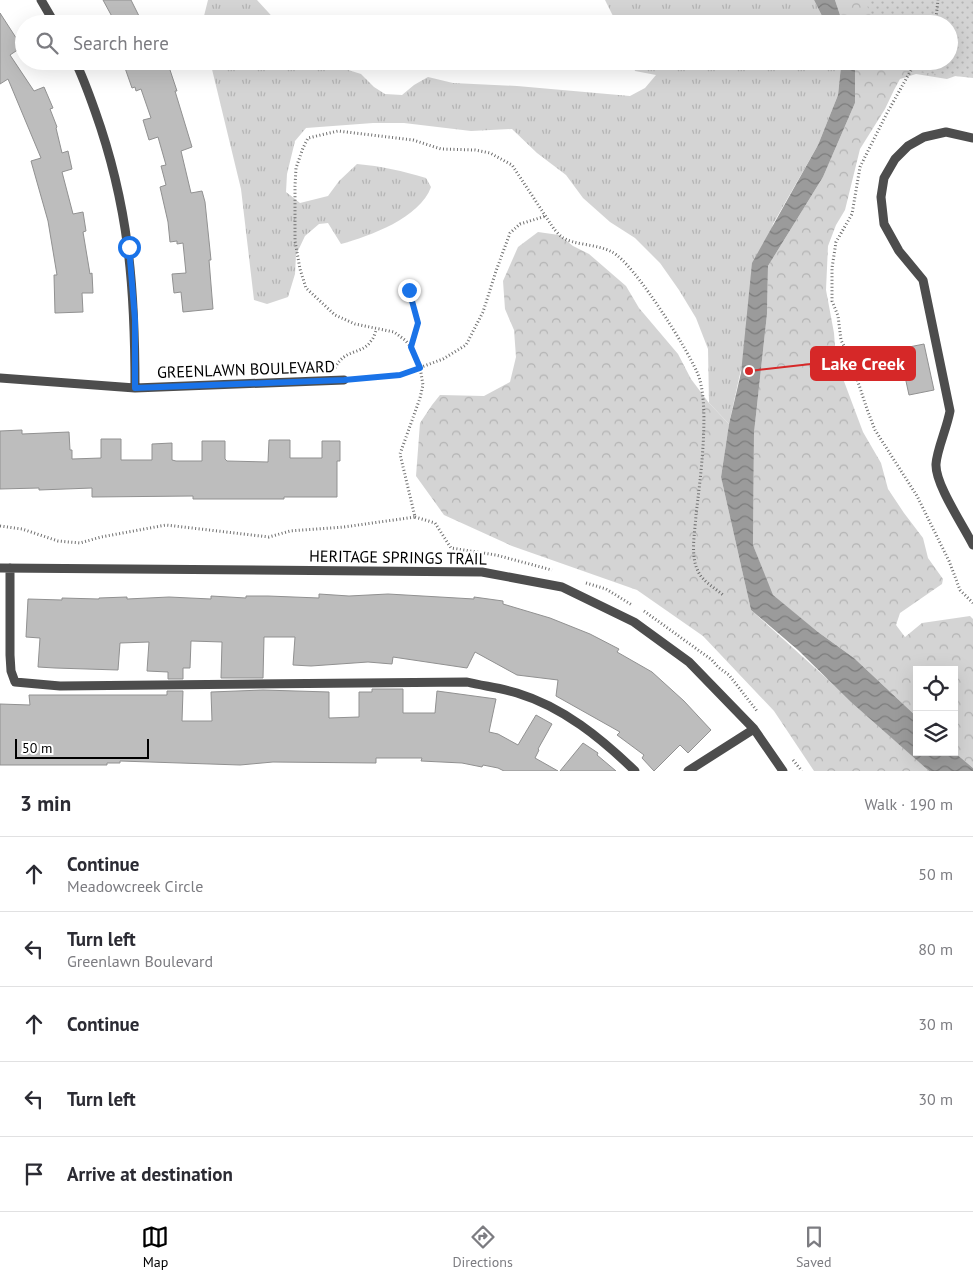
<!DOCTYPE html>
<meta charset="utf-8">
<style>
body{margin:0;font-family:"PT Sans",sans-serif;background:#f7f7f7;color:#2b2b33}
.controls{position:absolute;right:15px;bottom:15px;display:grid;overflow:hidden;border-radius:0px;box-shadow:0 5px 20px #0002}
.controls button{width:45px;height:45px;display:grid;place-items:center;padding:0;border:0;border-bottom:1px solid #e1e1e2;background:#fff;color:#2b2b33;font:25px sans-serif}
.scale{position:absolute;left:15px;bottom:12px;width:134px;box-sizing:border-box;padding-left:5px;border:2px solid #000;border-top:0;font-size:14px;line-height:18px;white-space:nowrap;color:#000;-webkit-text-stroke:4px #fff;paint-order:stroke}
.stop{position:absolute;width:15px;height:15px;margin:-11px;border:4px solid #1a73e8;border-radius:50%;background:#fff}
.stop.end{background:#1a73e8;border-color:#fff;box-shadow:0 1px 5px #0008}
.list{margin:0;padding:0;list-style:none}
h2{display:flex;justify-content:space-between;align-items:center;height:65px;margin:0;padding:0 20px;font-size:21px}
h2 small{font-size:16px;font-weight:400;color:#7c7c81}
.list li{display:grid;grid-template-columns:32px 1fr auto;gap:15px;align-items:center;box-sizing:border-box;height:75px;padding:0 20px;border-top:1px solid #e1e1e2}
.list b{display:block;font-size:19px;white-space:nowrap}
.list p{margin:0;font-size:16px;white-space:nowrap;color:#7c7c81}
.list em{font-size:16px;font-style:normal;color:#7c7c81}
.icon{flex:none;width:28px;height:28px;fill:none;stroke:currentColor;stroke-width:2;stroke-linecap:round;stroke-linejoin:round}
.map{position:relative;flex:none;width:973px;height:771px;overflow:hidden}
.search{position:absolute;background:#fff;box-shadow:0 5px 20px #0002;left:15px;right:15px;top:15px;height:55px;display:flex;align-items:center;gap:12px;box-sizing:border-box;padding:0 18px;border-radius:28px;color:#7c7c81;font-size:19px}
.sheet{height:440px;background:#fff}
nav{display:flex;justify-content:space-around;align-items:center;box-sizing:border-box;height:70px;border-top:1px solid #e1e1e2;background:#fff;font-size:14px;color:#7c7c81}
nav a{display:grid;justify-items:center;gap:2px}
nav .on{color:#000}
.map>svg:first-child{display:block}
</style>
<div class="map">
<svg width="973" height="771" viewBox="0 0 973 771">
<defs>
<pattern id="grass-tufts" width="24" height="20" patternUnits="userSpaceOnUse" patternTransform="scale(1.25)"><rect width="24" height="20" fill="#d4d4d4"/><path d="M3 7l-1-3M5 7V3M7 7l1-3M15 17l-1-3M17 17v-4M19 17l1-3" fill="none" stroke="#b4b4b4"/></pattern>
<pattern id="forest-crowns" width="20" height="18" patternUnits="userSpaceOnUse" patternTransform="scale(1.25)"><rect width="20" height="18" fill="#d4d4d4"/><path d="M2 6a3 3 0 1 1 6 0M12 15a3 3 0 1 1 6 0" fill="none" stroke="#b4b4b4"/></pattern>
<pattern id="park-dots" width="8" height="8" patternUnits="userSpaceOnUse" patternTransform="scale(1.25)"><rect width="8" height="8" fill="#d4d4d4"/><path d="M2 2h.1M6 6h.1" fill="none" stroke="#b4b4b4" stroke-width="1.8" stroke-linecap="round"/></pattern>
<pattern id="water-waves" width="16" height="10" patternUnits="userSpaceOnUse" patternTransform="scale(1.25)"><rect width="16" height="10" fill="#9b9b9b"/><path d="M0 5q4-4 8 0t8 0" fill="none" stroke="#7c7c7c"/></pattern>
</defs>
<rect width="100%" height="100%" fill="#fff"/>
<path fill="url(#grass-tufts)" d="M208,0H257L279,24H202Z
M605,0H814L826,24H617Z
M210,61H332L345,69L361,74L374,87L385,94L402,95L414,85L428,77L453,83L517,86L630,96L645,88L656,75L635,71L632,61H839L841,66L838,95L818,145L773,224L729,424L709,403L708,349L696,318L679,290L660,263L635,238L610,222L583,198L566,175L537,153L512,129L471,131L404,123H373L306,128L295,141L287,174L286,192L300,203L328,196L339,181L357,164C381,166 403,171 426,178L431,187C420,218 370,236 341,244L328,223L319,224L305,236L296,255L295,274L288,297L267,304L254,300L241,189Z"/>
<path fill="url(#forest-crowns)" d="M835,0H881L897,24H843Z
M855,61H949L961,74L947,79L916,74L900,79L894,90L885,109L860,149L845,210L836,225L828,246L826,290L834,333L836,360L863,432L881,463L888,489L904,513L923,538L928,558L943,579L942,584L900,613L896,625L905,637L922,623L970,616L973,619V768L954,752V670H917V717L854,658L818,632L772,595L753,545L754,433L767,314L768,266L823,177L855,103Z
M538,232L559,235L573,246L589,254L626,286L639,308L678,354L691,379L709,403L729,424L721,477L751,610L929,771H814L774,711L703,636L637,590L512,546L444,515L416,476L420,423L432,405L440,395L484,396L510,382L516,357L514,330L505,309L503,281L518,247Z"/>
<path fill="url(#park-dots)" d="M865,0H973V78L890,69L887,61H949V24H874Z"/>
<path fill="url(#water-waves)" d="M814,0H835L843,24H826Z
M839,61H855V103L823,177L768,266L767,314L754,433L753,545L773,595L818,632L854,658L917,717V752H954L973,768V771H929L851,702L798,650L751,610L721,477L729,424L741,373L752,263L818,145L838,95L841,66Z"/>
<path fill="#bdbdbd" stroke="#919191" d="M103,0H131L143,24H116Z
M0,13L22,47L10,55L34,91L44,87L53,108L50,109L57,127L56,128L62,153L68,151L72,169L62,172L73,214L83,212L86,231L83,232L90,274L92,273L93,293H82L83,312L55,313L54,275H57L48,221L31,161L41,158L8,79L0,84Z
M143,61H167L177,91H175L192,147L181,151L191,193L202,191L205,202L211,260H209L213,309L183,312L181,292L174,293L172,274L186,273L183,243L177,244V241L170,242L168,222L160,187L166,185L161,166L166,165L158,137L149,140L143,120L151,118L141,89L136,91L135,87L132,88L125,68Z
M924,344L934,390L909,395L899,349Z
M22,430V434L69,432L70,450H72V459L101,458V439H121V460H152V444L172,443V460L176,461H202V441H225V459L227,461L268,462L269,440H290V458H322V441H340V461H337V497H284V499H193V496L92,497V488L39,490V488L0,489V431Z
M319,594L349,596L388,594L474,599V597L503,601V604L550,618L590,634L619,649L617,652L652,672L684,701L711,730L688,753L680,745L654,771L642,758L644,755L617,735L620,732L556,696L558,680L517,675L475,652L467,668L393,657L392,664L368,662L311,666L293,665L295,637H264L263,678H221L222,642L191,641L190,668H183V679H168V672L147,671L149,642L120,643L118,670L55,668L38,667L40,638L26,637L28,599L62,600V598L99,599V598L127,597V599L169,597L211,599V596L246,598V596H268L319,598Z
M372,689H403V713H435L437,691L496,699L489,732L498,734L518,745L536,715L552,724L538,749L539,750L535,758L558,771H504L498,768L483,765L482,767L462,763L421,761L422,758H376V763L273,762L240,765L120,761V763H107V765H0V704L30,705L29,695H167V691H183L182,721H212L211,692L263,690L329,692V718L359,717V692H372Z
M583,743L598,753L597,755L616,771H560Z"/>
<g fill="none" stroke-linecap="round" stroke-linejoin="round">
<path stroke="#6f6f6f" stroke-width="3" stroke-dasharray="1 2.5" stroke-linecap="butt" d="M933,24L936,18L938,0
M916,61L886,115L860,167L852,214L836,242L832,268V301L838,316L841,340L850,358L868,412L875,430L917,496L949,561L960,590L973,603
M409,290L418,323L411,347
M335,368C345,348 362,355 371,341C374,338 375,333 376,330
M355,379L400,375L443,359L466,345L483,312L496,271L510,233L520,224L546,216
M415,517L435,523L451,548L496,555L552,570
M0,526L22,529L58,541L80,543L101,537L166,525L269,537L290,531L344,527L415,517L400,454L420,398L423,385L420,367L411,347L405,340L394,332L355,324L335,315L306,288L300,269L295,241V186L296,168L303,148L308,138L338,131L413,140L441,149L475,150L490,153L512,165L554,229C556,231 559,235 562,237C572,245 598,244 612,252C634,263 686,347 697,372C711,402 700,481 696,515C695,533 690,555 698,571C702,581 715,588 723,595
M586,583L606,589L632,605
M644,611L712,660L718,667L729,675L757,711
M793,760L802,771"/>
<path stroke="#4d4d4d" stroke-width="9" d="M41,0L55,24
M75,61C83,77 89,94 95,111C129,206 135,288 135,388
M973,138L946,132L924,137L908,146L895,159L884,178L881,197L884,224L899,251L923,280L950,411C947,428 937,449 936,464C935,484 963,525 973,545
M0,378L135,388L344,380
M0,568L482,572L562,587L634,622L689,662L754,729L783,771
M10,568V655L11,671L15,682L60,686L467,682C483,686 501,688 517,693C563,707 601,738 635,771
M688,771L754,729"/>
</g>
<g fill="none" stroke-linecap="round" stroke-linejoin="round">
<path stroke="#1a73e8" stroke-width="6" d="M129,247L135,320V388L344,380L400,375L420,368L411,347L418,323L409,290"/>
</g>
<g text-anchor="middle" stroke-width="4.5" stroke-linejoin="round" paint-order="stroke">
<g font-size="16" fill="#000" stroke="#fff">
<text transform="translate(246 369) rotate(-2)" y="6">GREENLAWN BOULEVARD</text>
<text transform="translate(398 557) rotate(1)" y="6">HERITAGE SPRINGS TRAIL</text>
</g>
</g>
<path fill="none" stroke="#d62828" stroke-width="2" d="M749 371L811 364"/>
<circle fill="#d62828" stroke="#fff" stroke-width="2" cx="749" cy="371" r="5"/>
<rect fill="#d62828" stroke="#d62828" stroke-width="2" x="811" y="347" width="104" height="33" rx="5"/>
<g font-size="18" text-anchor="middle" font-weight="bold" fill="#fff">
<text x="863" y="370">Lake Creek</text>
</g>
</svg>
<div class="controls">
<button><svg class="icon" aria-label="locate" viewBox="0 0 24 24"><circle cx="12" cy="12" r="6"/><path d="M12 2v4M12 18v4M2 12h4M18 12h4"/></svg></button>
<button><svg class="icon" aria-label="layers" viewBox="0 0 24 24"><path d="M12 4l9 5-9 5-9-5zM3 14l9 5 9-5"/></svg></button>
</div>
<div class="scale">50 m</div>
<div class="stop" style="left:129px;top:247px"></div>
<div class="stop end" style="left:409px;top:290px"></div>
<div class="search"><svg class="icon" aria-label="search" viewBox="0 0 24 24"><circle cx="10" cy="10" r="6"/><path d="M15 15l6 6"/></svg>Search here</div>
</div>
<section class="sheet">
<h2>3 min<small>Walk · 190 m</small></h2>
<ul class="list">
<li><svg class="icon" aria-label="ahead" viewBox="0 0 24 24"><path d="M12 20V5M6 11l6-6 6 6"/></svg><div><b>Continue</b><p>Meadowcreek Circle</p></div><em>50 m</em></li>
<li><svg class="icon" aria-label="left" viewBox="0 0 24 24"><path d="M17 20v-9H6M10 6l-5 5 5 5"/></svg><div><b>Turn left</b><p>Greenlawn Boulevard</p></div><em>80 m</em></li>
<li><svg class="icon" aria-label="ahead" viewBox="0 0 24 24"><path d="M12 20V5M6 11l6-6 6 6"/></svg><div><b>Continue</b></div><em>30 m</em></li>
<li><svg class="icon" aria-label="left" viewBox="0 0 24 24"><path d="M17 20v-9H6M10 6l-5 5 5 5"/></svg><div><b>Turn left</b></div><em>30 m</em></li>
<li><svg class="icon" aria-label="arrive" viewBox="0 0 24 24"><path d="M6 21V4h12l-3 4 3 4H6"/></svg><div><b>Arrive at destination</b></div></li>
</ul>
</section>
<nav>
<a class="on"><svg class="icon" aria-label="map" viewBox="0 0 24 24"><path d="M3 6l6-2 6 2 6-2v14l-6 2-6-2-6 2zM9 4v14M15 6v14"/></svg>Map</a>
<a><svg class="icon" aria-label="directions" viewBox="0 0 24 24"><path d="M12 3l9 9-9 9-9-9zM9 14v-3h6M13 9l2 2-2 2"/></svg>Directions</a>
<a><svg class="icon" aria-label="saved" viewBox="0 0 24 24"><path d="M7 4h10v16l-5-4-5 4z"/></svg>Saved</a>
</nav>
